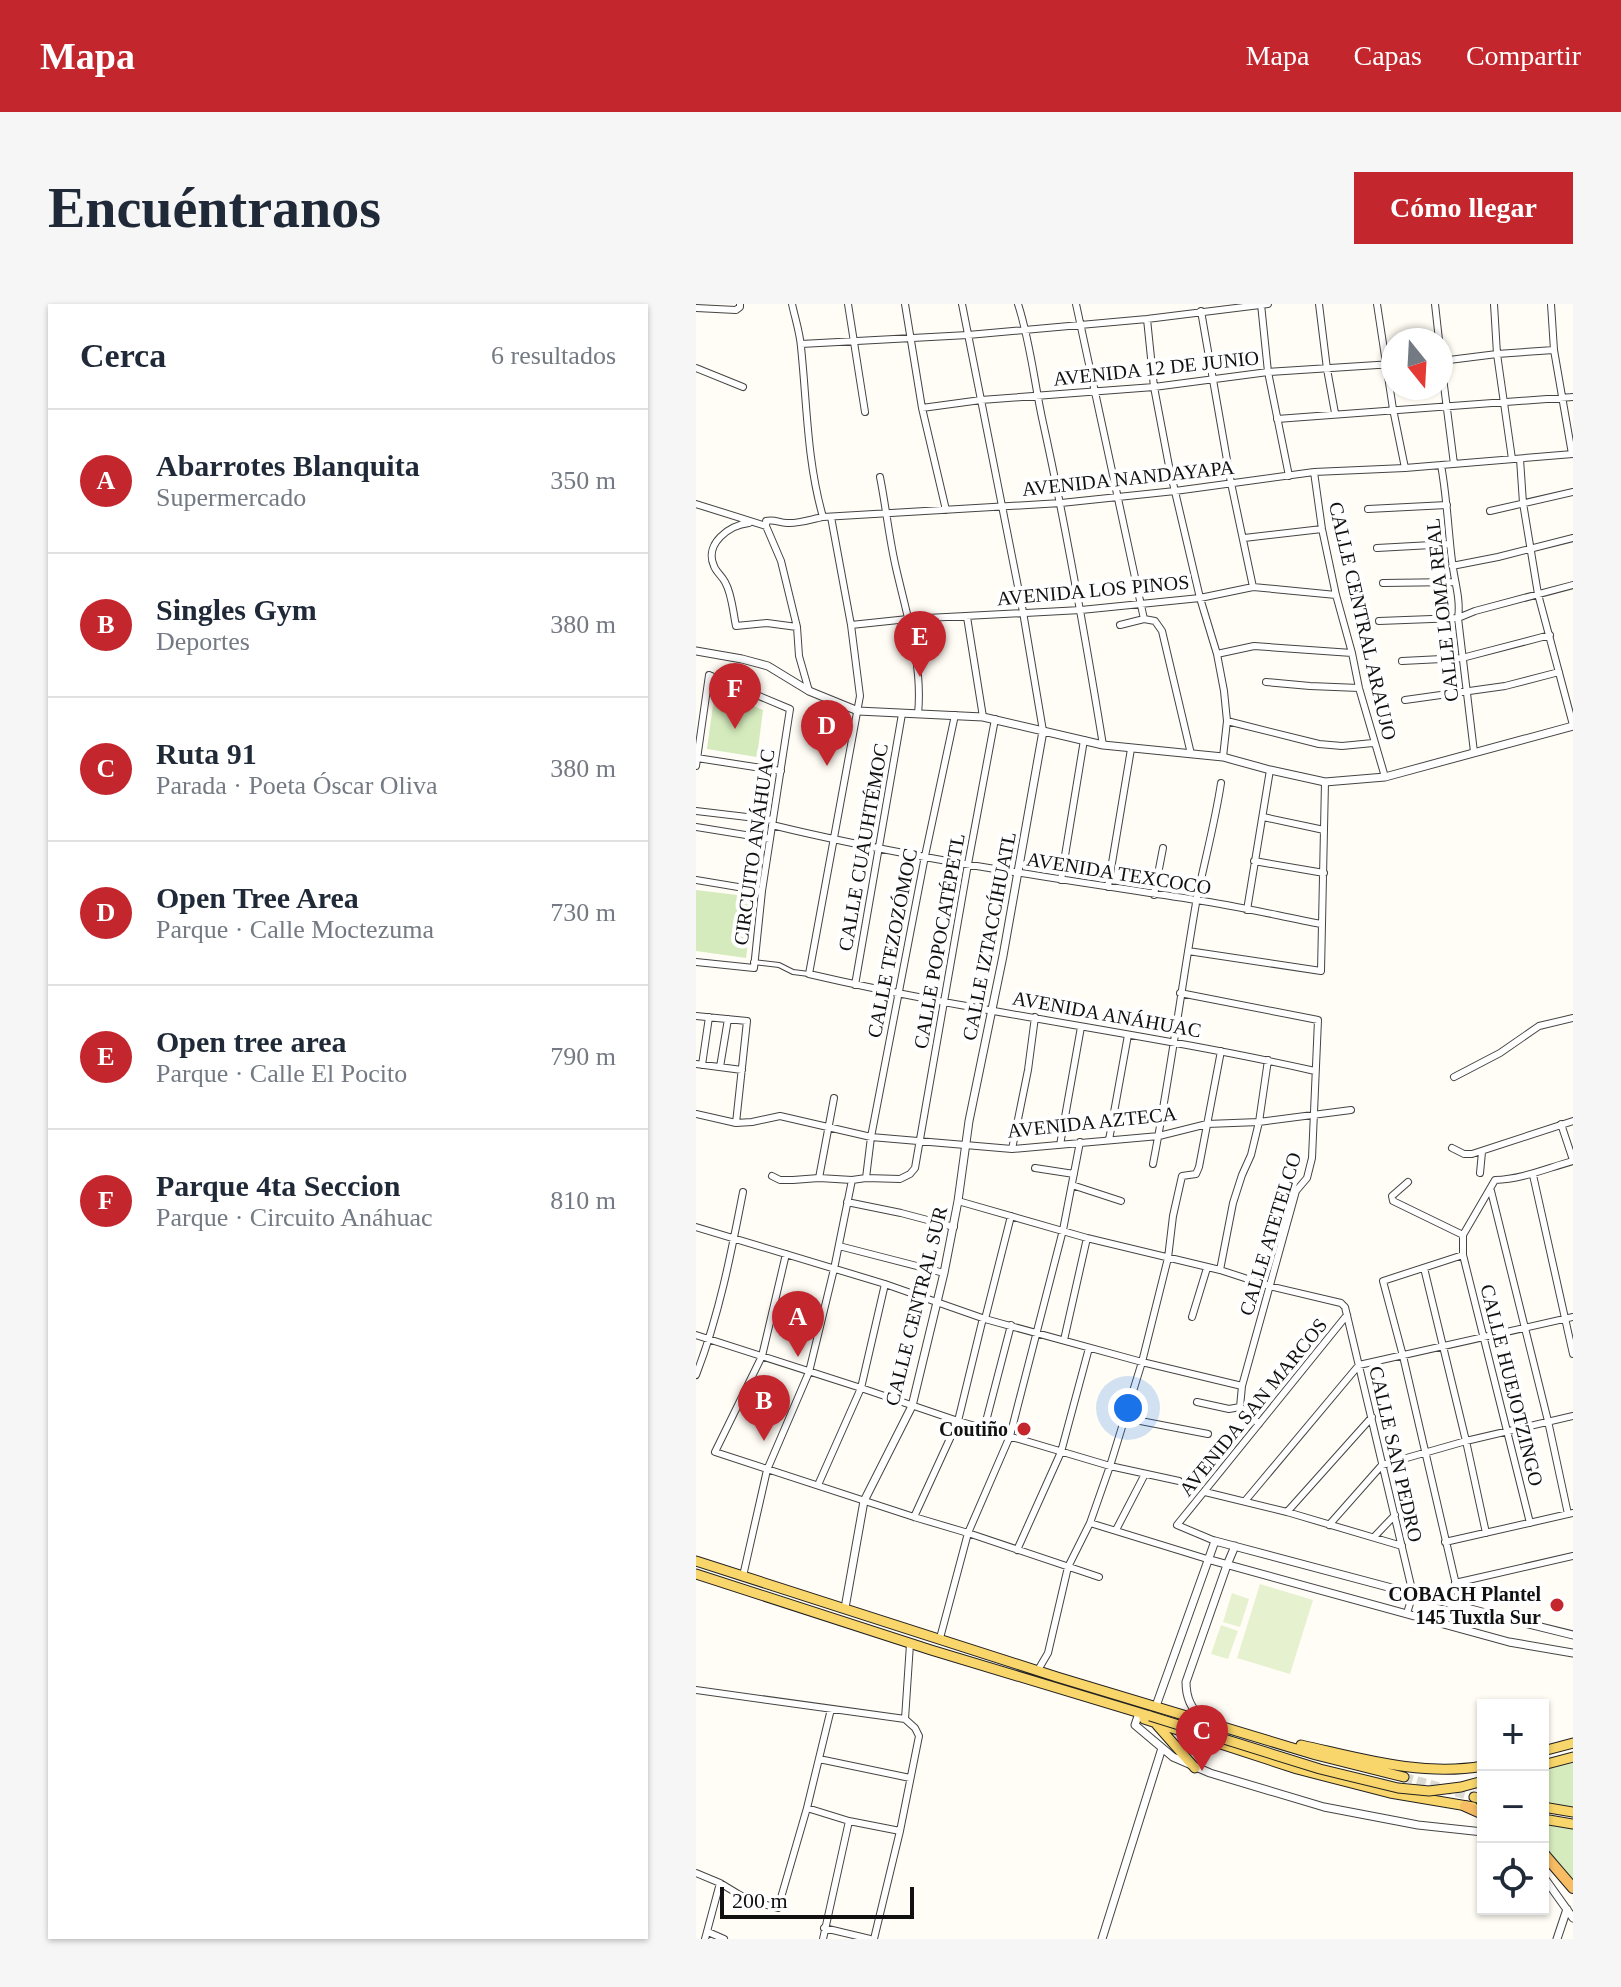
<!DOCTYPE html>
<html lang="es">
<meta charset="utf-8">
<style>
body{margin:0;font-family:"Times New Roman",serif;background:#f6f6f7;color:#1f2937}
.controls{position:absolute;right:24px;bottom:24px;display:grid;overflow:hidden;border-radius:0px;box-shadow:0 2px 6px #0004}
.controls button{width:72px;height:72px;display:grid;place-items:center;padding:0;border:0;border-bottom:2px solid #e0e1e3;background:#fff;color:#1f2937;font:40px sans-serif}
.compass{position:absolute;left:685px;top:24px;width:72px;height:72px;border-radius:50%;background:#fff;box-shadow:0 2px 6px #0004;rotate:162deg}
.scale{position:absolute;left:24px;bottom:20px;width:194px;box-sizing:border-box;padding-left:8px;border:4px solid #111;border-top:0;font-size:22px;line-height:28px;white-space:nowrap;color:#111;-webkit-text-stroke:6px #fff;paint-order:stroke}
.you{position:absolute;left:432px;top:1104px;width:28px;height:28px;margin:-20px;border:6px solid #fff;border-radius:50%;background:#1a73e8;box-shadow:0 0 0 12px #1a73e833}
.badge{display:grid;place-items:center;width:52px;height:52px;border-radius:50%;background:#c4262e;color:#fff;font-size:26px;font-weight:700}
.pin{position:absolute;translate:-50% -66px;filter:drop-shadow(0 2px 4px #0008)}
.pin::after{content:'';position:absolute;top:42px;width:28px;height:24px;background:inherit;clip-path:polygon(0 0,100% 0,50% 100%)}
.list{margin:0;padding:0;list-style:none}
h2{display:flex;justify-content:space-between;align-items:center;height:104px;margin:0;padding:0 32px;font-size:34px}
h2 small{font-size:26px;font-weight:400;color:#747a83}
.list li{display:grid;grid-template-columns:52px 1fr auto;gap:24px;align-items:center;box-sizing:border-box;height:144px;padding:0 32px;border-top:2px solid #e0e1e3}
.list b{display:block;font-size:30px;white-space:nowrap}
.list p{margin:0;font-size:26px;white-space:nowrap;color:#747a83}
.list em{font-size:26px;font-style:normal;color:#747a83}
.icon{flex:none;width:44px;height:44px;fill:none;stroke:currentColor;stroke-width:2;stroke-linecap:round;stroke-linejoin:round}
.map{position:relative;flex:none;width:877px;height:1635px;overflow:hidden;border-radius:0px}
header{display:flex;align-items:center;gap:48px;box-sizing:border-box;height:112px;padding:0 40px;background:#c4262e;color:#fff}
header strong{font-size:38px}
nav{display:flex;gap:44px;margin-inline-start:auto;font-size:28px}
.intro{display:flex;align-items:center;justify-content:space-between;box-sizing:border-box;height:192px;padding:0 48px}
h1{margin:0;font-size:56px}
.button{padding:20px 36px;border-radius:0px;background:#c4262e;color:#fff;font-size:28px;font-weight:700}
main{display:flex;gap:48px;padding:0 48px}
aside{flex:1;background:#fff;border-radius:0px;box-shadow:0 2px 6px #0004}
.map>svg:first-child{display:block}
</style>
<header>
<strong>Mapa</strong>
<nav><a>Mapa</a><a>Capas</a><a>Compartir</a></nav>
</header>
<div class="intro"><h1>Encuéntranos</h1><a class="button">Cómo llegar</a></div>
<main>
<aside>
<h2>Cerca<small>6 resultados</small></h2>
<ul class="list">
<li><span class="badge">A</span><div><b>Abarrotes Blanquita</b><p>Supermercado</p></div><em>350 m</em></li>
<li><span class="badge">B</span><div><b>Singles Gym</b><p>Deportes</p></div><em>380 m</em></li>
<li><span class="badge">C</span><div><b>Ruta 91</b><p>Parada · Poeta Óscar Oliva</p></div><em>380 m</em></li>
<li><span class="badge">D</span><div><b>Open Tree Area</b><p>Parque · Calle Moctezuma</p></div><em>730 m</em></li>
<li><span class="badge">E</span><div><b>Open tree area</b><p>Parque · Calle El Pocito</p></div><em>790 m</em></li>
<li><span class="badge">F</span><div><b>Parque 4ta Seccion</b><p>Parque · Circuito Anáhuac</p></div><em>810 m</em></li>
</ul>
</aside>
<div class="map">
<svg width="877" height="1635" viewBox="0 0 877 1635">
<rect width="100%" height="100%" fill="#fffdf5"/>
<path fill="#d5ebbd" d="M19,386L67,406L61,453L11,445Z
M0,586L58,593L50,654L0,647Z
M877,1456V1503L847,1500V1465Z
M847,1518L877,1523V1579L847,1547Z"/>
<path fill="#e6f2cf" d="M564,1280L617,1296L594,1370L541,1354Z
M536,1289L553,1295L544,1323L527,1318Z
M525,1321L542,1327L532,1355L515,1350Z"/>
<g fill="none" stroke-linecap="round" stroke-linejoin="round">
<path stroke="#dbdad3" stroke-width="9" stroke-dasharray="9 4.5" stroke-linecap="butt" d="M708,1473L778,1493"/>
<g stroke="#444" stroke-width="6">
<path id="pedestrian" d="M57,658L83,661L97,668L113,670"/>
</g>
<g stroke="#444" stroke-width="8">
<path id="minor" d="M96,0C99,14 104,29 105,43C111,100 111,158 127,213
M152,0L169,108
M209,0L226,104L250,206
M266,0L327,308L347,427
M322,0C334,37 338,76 346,114C370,222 389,331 407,441
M380,0L448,315
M565,0L572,68L593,172
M623,0L631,65L639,109
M681,0L697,105L709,164
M739,0L743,36
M798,0L801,50L816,155
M855,0L858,46L876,150
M0,4L40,6L44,3V0
M505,7L535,179L557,283
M451,15L458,83L473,162L504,294L521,350L528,387L531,417L527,453
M105,40L272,31L451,15L572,0
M745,57L801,50L858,46
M745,58L758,160
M0,64L47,83
M226,104L285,96L458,83L572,68L697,60
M581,115L877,93
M824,155L827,199L842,290L877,421
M745,161C751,193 752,225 756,257C758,276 765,295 762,314L778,448
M618,168L626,225L640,291L656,349L663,384L689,473
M184,173C190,203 193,234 200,264C211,312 227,361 222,410
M0,200L70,222V217C79,215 83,219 91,219C102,220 116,215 127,213L365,199L479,187L618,168L709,164L877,150
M672,205L751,201
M794,207L877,188
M135,213L155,321L164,392L113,670C280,709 451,729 619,767
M53,219C33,221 8,240 18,262C20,268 26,272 29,278C36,290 37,308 40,322L71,319L101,323
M70,222L85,257L101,323L103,352L113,387
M548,234L626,225
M681,244L754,240
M756,262L802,253L877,234
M687,279L759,278
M271,313L287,413
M683,317L762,314L779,307L877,281
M155,321L212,315L385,306L504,294L557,283L640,291
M424,321L448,315L459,317L466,327L495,450
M521,350L558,342L656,349
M706,357L766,354L854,331
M570,378L614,382L663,384
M709,396L809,382L863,368
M531,417L623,440L646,442L677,439
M1,454L85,467
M0,462L13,371L94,405L66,587L58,664L0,658
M0,507L76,516
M567,513L628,526
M76,521C215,555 358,574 500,596C542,602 583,612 625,620
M0,523L74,535
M558,557L628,569
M0,576L66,587
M365,576L388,436
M412,583L435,445
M458,591L467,544
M551,606L574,466
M492,647L625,667L629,478
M159,681L206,410
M484,689L622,716L616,854L611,874L600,887L546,1082L544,1103
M0,712L51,717L40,819
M0,760L46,766
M6,761L13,713
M24,763L32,715
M758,773L804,749L843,722L877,714
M0,810L40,819L56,818L84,812L175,833L316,845L463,832L511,820L563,818L655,806
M865,820L877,856
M413,836L432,731
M364,841L385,723
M756,844L768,850H776L877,817
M316,845L332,766L339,713
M457,860C474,773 485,686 500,599C508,559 519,519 525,479
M339,864L378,870
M784,869L786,848
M837,871L877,1050
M76,872L84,876H97L123,874L156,876L170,874L204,875L214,870L219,864L272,560L299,415
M123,874L138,794
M170,874L175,833L229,552L259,411
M712,878L696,892L697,897L767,931
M376,881L425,897
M795,887L852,1117L872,1210
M262,897L391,934L524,966L573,982L645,999L649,1003L717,1290L711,1309
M151,898L205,909L258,923
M0,923L189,980L289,1015L446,1058L546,1082
M143,942L248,969
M90,950L66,1052L19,1148L218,1213L272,1229L403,1273
M728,964L770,1137L790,1229
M524,966L537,899L546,871L555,851L563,818L572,756
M496,1013L511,964
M289,1015L315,912
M0,1031L165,1084L262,1117L414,1162L483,1177
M368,1036L391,934
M0,1071C23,1012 35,950 47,888
M501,1098L533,1105L544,1103
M544,1103L563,1120
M429,1114L512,1130
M288,1125L315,1021
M122,1181L165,1084L189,980
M509,1188L591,1208L706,1242
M549,1197L663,1061L877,1013
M591,1208L676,1113
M218,1213L262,1117L287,1014
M394,1219L511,1255
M834,1219L767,951V931L799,876C827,875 851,864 877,857
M633,1221L686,1161L770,1137L877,1112
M420,1226L449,1170
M678,1233L699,1211
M519,1237L481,1221L651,1011
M749,1238L877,1209
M321,1246L365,1148L393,1044
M47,1272L71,1166L113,1068L138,965L156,876
M759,1279L877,1252
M765,1302L707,1052L687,977L767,951
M244,1334L272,1229L314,1132L367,926L384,838
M342,1366L352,1349L372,1263L394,1219L414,1162L446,1058L472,954L477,912L486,872L500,870L503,863L525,747
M0,1386L209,1415
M123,1455L214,1474
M111,1504L153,1517L204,1527
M0,1569L24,1579L52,1596L82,1604L111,1504L135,1405
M128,1624L174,1635
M12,1628L28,1635
M9,1635L24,1579
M127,1635L153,1517
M178,1635L204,1527L223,1432L219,1424L209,1415L214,1340"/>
</g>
<g stroke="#444" stroke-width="9">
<path id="tertiary" d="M0,347L46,355L72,362L113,387L162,407L287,413L407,441L527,453L574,466L629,478L689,473L877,422
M511,1255L813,1338L877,1349
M149,1304L168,1197L216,1102L248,969L262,897L273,817L307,652L347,427
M460,1402L519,1237L816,1316L877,1331
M443,1409L439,1421L477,1453L514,1469L628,1503L722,1521L787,1528
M507,1416C495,1404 490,1394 490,1378L531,1261L539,1242
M847,1572L877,1614
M406,1635L466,1444
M861,1635L871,1605"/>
</g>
<g stroke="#222" stroke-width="11">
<path id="primary" d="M0,1257L361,1373L620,1451L708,1473
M0,1270L235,1346L454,1412
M448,1415L601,1465L694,1489L777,1503
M461,1421L499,1464
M605,1441C664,1454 726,1473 787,1462
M847,1447L877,1439
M847,1461L877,1453
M778,1493L787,1495
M847,1503L877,1508
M847,1515L877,1520"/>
</g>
<g stroke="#222" stroke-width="12">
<path id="trunk" d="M769,1502L787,1510
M847,1549L877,1584"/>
</g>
<use href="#pedestrian" stroke="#fff" stroke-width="4"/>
<use href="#minor" stroke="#fff" stroke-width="6"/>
<use href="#tertiary" stroke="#fff" stroke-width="7"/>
<use href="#primary" stroke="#f9d66b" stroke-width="9"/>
<use href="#trunk" stroke="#f7bc64" stroke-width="10"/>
<g stroke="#222" stroke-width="11" stroke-linecap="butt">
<path id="primary-bridge" d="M454,1412L624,1465L702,1484L733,1487L765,1483L787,1477"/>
</g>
<use href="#primary-bridge" stroke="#f9d66b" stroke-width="9"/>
</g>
<g fill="#c4262e" stroke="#fff" stroke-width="3">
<circle cx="328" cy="1125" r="8"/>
<circle cx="861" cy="1301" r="8"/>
</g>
<g text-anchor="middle" stroke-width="8" stroke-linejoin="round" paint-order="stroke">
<g font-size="20" fill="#111" stroke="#fff">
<text transform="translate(460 64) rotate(-6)" y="7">AVENIDA 12 DE JUNIO</text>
<text transform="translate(432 174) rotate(-6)" y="7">AVENIDA NANDAYAPA</text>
<text transform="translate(397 286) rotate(-5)" y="7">AVENIDA LOS PINOS</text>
<text transform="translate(746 306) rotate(-96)" y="7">CALLE LOMA REAL</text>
<text transform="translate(667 317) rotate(77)" y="7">CALLE CENTRAL ARAUJO</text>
<text transform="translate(58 543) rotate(-82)" y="7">CIRCUITO ANÁHUAC</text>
<text transform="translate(167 543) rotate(-80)" y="7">CALLE CUAUHTÉMOC</text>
<text transform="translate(423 569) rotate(9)" y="7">AVENIDA TEXCOCO</text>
<text transform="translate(293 632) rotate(-79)" y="7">CALLE IZTACCÍHUATL</text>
<text transform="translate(243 637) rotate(-80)" y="7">CALLE POPOCATÉPETL</text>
<text transform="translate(196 639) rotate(-79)" y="7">CALLE TEZOZÓMOC</text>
<text transform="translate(411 710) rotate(10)" y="7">AVENIDA ANÁHUAC</text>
<text transform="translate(396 818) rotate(-6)" y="7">AVENIDA AZTECA</text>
<text transform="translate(574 930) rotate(-73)" y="7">CALLE ATETELCO</text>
<text transform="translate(220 1002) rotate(-76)" y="7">CALLE CENTRAL SUR</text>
<text transform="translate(816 1081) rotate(76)" y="7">CALLE HUEJOTZINGO</text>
<text transform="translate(557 1103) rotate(-51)" y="7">AVENIDA SAN MARCOS</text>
<text transform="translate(700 1150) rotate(77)" y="7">CALLE SAN PEDRO</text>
</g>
<g font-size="20" font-weight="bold" fill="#111" stroke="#fff" text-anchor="end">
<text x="312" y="1132">Coutiño</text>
<text x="845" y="1297">COBACH Plantel<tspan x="845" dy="23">145 Tuxtla Sur</tspan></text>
</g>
</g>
</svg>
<div class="controls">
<button>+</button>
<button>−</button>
<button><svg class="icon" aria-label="locate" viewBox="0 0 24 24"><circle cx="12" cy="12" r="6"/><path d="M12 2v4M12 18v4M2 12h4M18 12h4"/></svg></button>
</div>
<svg class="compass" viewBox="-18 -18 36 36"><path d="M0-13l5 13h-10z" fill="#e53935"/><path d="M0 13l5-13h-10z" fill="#747a83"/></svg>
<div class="scale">200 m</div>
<div class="you"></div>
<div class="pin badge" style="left:102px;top:1053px">A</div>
<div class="pin badge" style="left:68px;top:1137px">B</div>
<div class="pin badge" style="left:506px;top:1467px">C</div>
<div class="pin badge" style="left:131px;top:462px">D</div>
<div class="pin badge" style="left:224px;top:373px">E</div>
<div class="pin badge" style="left:39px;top:425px">F</div>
</div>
</main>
